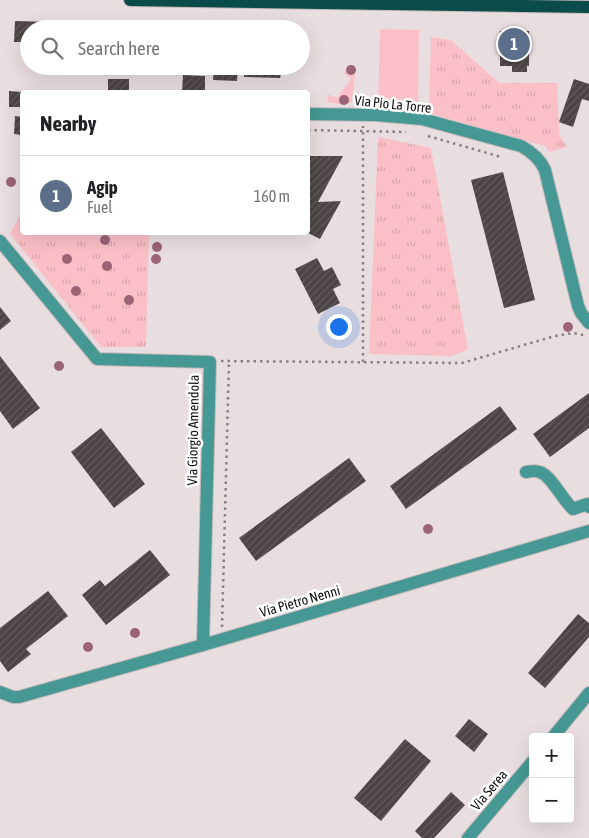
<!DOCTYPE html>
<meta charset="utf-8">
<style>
body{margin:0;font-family:"Asap Condensed",sans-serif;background:#f6f6f6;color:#202124}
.controls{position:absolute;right:15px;bottom:15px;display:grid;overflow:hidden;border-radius:5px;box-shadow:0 5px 20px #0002}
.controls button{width:45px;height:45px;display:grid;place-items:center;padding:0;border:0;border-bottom:1px solid #e0e0e0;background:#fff;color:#202124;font:25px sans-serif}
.you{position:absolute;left:338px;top:326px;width:18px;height:18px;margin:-12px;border:4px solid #fff;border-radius:50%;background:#1a73e8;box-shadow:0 0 0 8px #1a73e833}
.badge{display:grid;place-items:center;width:32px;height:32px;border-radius:50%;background:#2563eb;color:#fff;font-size:16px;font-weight:700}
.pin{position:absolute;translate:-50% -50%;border:2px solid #fff;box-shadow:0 1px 5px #0006}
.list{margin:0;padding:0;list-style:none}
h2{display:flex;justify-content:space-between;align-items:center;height:65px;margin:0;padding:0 20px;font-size:21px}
h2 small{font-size:16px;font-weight:400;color:#757577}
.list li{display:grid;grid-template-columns:32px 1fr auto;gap:15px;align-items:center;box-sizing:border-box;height:80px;padding:0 20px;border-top:1px solid #e0e0e0}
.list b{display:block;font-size:19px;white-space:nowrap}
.list p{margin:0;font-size:16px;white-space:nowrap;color:#757577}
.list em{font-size:16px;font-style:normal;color:#757577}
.icon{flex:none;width:28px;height:28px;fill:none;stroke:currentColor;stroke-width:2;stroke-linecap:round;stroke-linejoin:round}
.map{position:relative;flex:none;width:589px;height:838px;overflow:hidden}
.search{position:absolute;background:#fff;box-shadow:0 5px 20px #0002;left:20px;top:20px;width:290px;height:55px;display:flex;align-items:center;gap:12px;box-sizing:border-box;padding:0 18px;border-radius:28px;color:#757577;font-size:19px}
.panel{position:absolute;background:#fff;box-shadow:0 5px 20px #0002;left:20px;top:90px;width:290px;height:145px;border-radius:5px}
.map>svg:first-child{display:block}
</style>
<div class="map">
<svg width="589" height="838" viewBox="0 0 589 838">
<defs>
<pattern id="park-tufts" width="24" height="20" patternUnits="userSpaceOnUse" patternTransform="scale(1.25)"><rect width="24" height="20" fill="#fbc0c7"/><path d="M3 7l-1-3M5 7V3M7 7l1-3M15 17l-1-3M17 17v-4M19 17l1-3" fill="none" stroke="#d6a4aa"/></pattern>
<pattern id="building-hatch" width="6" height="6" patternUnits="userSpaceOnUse" patternTransform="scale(1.25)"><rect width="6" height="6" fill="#4d4445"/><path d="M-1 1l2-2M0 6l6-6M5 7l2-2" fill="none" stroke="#635b5c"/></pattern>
</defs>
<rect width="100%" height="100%" fill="#e9dedf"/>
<path fill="#fbc0c7" d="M380,29L419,30L418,106L378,105Z
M349,67H354L355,75L352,102L343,105L328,102L327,94L337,98L351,79L344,73Z"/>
<path fill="url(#park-tufts)" d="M431,37L451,40L499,83H557L559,134L567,147L549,152L545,146L429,113Z
M378,137L431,148L468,350L451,356L369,354Z
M22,212V232L149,233L146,347H101L10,234Z"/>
<path fill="url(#building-hatch)" d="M15,21L52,22V29H29V42H14Z
M109,26H128V29H109Z
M144,26L171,27L170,29H144Z
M500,31H529V66H527V72H512V66H500Z
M214,66H238L237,81L213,80Z
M244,66H283L280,78L244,77Z
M183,75L205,76V92H182Z
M108,79H129V92H108Z
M574,79L589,84V101L582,99L573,127L559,122Z
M9,91L22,92V107H9Z
M15,116L22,117V135L14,134Z
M308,156H343L318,202L341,201L320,239L308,233Z
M503,172L535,300L504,308L471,180Z
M317,258L324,271L332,267L341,285L333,289L340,303L318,314L295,269Z
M0,307L11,321L0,330Z
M0,356L40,408L13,429L0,411Z
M589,393V428L550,457L533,434Z
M500,406L517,429L406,509L390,486Z
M101,428L145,484L114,508L71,452Z
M349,458L366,481L256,561L239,538Z
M150,550L170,575L106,625L82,595L100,580L105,586Z
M48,591L68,616L26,649L31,654L8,672L0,661V628Z
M578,614L589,623V637L545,688L528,673Z
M469,719L488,734L474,752L455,736Z
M405,739L431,761L381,821L354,798Z
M451,792L465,805L434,838H422L415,831Z"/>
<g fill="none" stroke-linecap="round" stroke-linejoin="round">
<g stroke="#c3b9ba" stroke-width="14">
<path id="minor" d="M308,114L375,115L422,119L521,146C532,152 540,159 545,170L578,306L581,313L589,323
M0,241L97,359L210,362L203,645
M526,472C531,471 537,470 542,473C552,478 563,500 573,509L587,504L589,507
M0,692L13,697H19L203,645L589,531
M553,737L589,693
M468,838L533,761"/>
</g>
<g stroke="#c3b9ba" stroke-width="14">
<path id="major" d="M130,0L589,7"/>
</g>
<path stroke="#888081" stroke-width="2.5" stroke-dasharray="2.5 4" stroke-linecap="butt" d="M308,130L406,132
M428,136L501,157
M221,361L462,363L555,336L573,333L584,335
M363,362V126
M222,627L229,361"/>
<use href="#minor" stroke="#459893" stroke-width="12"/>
<use href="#major" stroke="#0a4c49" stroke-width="12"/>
</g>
<g fill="#9a6475">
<circle cx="351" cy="70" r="5"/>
<circle cx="344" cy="100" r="5"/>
<circle cx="11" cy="182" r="5"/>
<circle cx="105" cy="240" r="5"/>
<circle cx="157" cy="247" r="5"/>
<circle cx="67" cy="259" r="5"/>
<circle cx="156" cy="259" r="5"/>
<circle cx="107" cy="266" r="5"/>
<circle cx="76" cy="291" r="5"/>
<circle cx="129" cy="300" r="5"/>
<circle cx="568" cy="327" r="5"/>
<circle cx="59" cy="366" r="5"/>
<circle cx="428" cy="529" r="5"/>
<circle cx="135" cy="633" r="5"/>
<circle cx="88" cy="647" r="5"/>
</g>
<g text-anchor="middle" stroke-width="5" stroke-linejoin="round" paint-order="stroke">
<g font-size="14" fill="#151112" stroke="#fff">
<text transform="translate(393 104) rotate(6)" y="5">Via Pio La Torre</text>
<text transform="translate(193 430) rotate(-89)" y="5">Via Giorgio Amendola</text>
<text transform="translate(300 601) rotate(-16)" y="5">Via Pietro Nenni</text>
<text transform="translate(489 790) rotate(-50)" y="5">Via Serea</text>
</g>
</g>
</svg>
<div class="controls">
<button>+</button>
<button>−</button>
</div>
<div class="you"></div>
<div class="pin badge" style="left:514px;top:44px;background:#5c6f8a">1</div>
<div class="search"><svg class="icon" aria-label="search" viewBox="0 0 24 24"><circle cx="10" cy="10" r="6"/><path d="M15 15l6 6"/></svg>Search here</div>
<section class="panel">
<h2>Nearby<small></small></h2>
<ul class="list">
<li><span class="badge" style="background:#5c6f8a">1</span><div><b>Agip</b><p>Fuel</p></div><em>160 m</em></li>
</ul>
</section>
</div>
